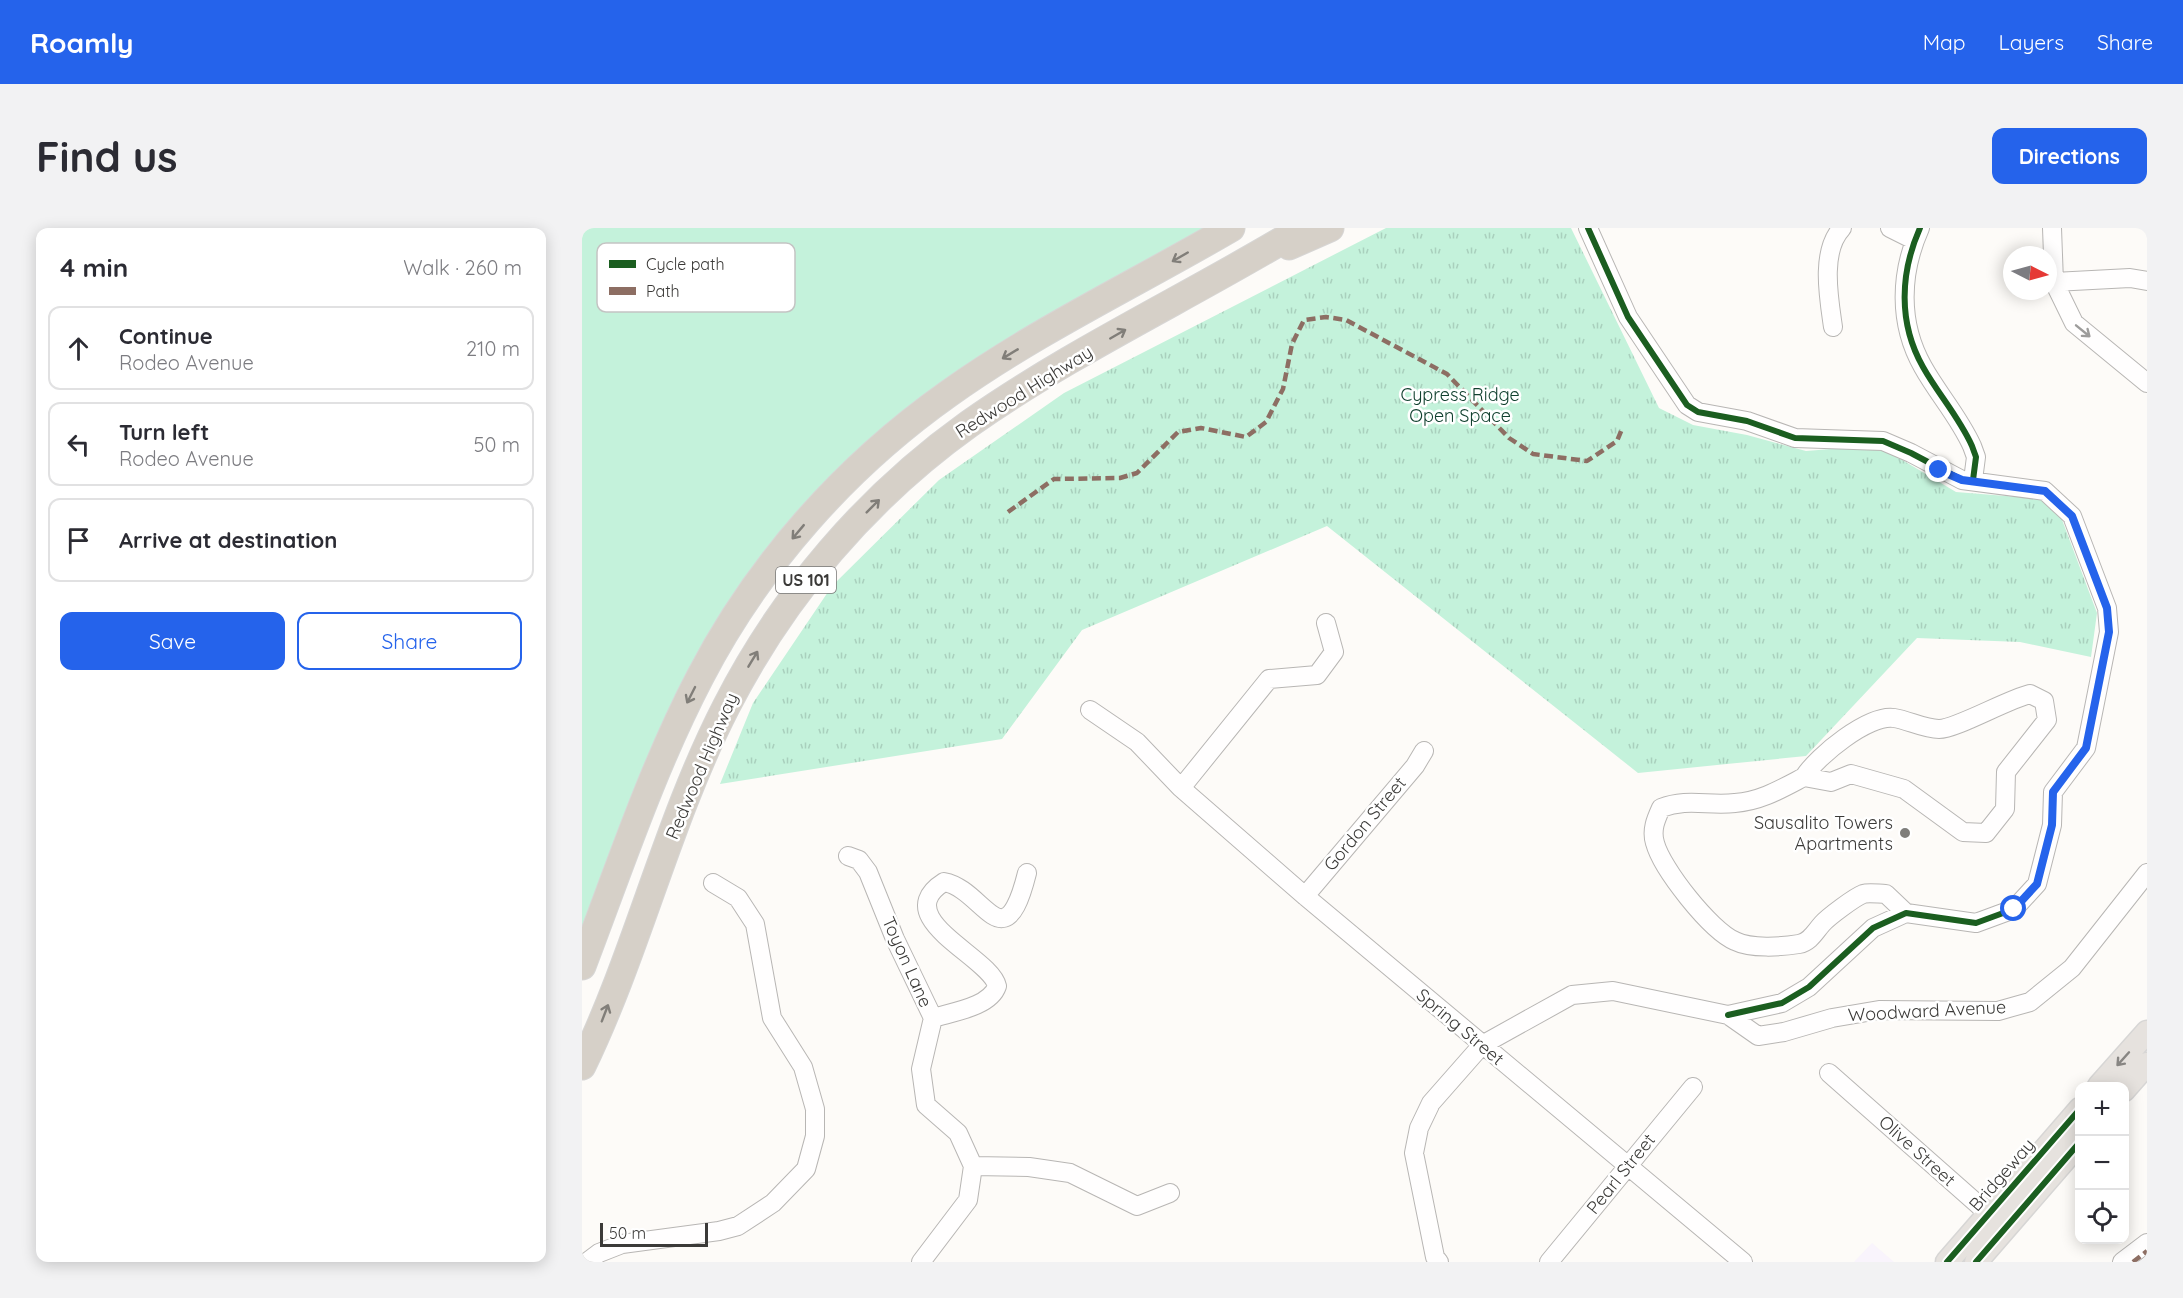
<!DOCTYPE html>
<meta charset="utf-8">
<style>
body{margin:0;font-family:Quicksand,sans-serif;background:#f2f2f3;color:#2b2b33}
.controls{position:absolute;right:18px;bottom:18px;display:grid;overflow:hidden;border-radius:12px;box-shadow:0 3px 15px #0003}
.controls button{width:54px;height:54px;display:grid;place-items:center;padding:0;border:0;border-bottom:2px solid #e1e1e2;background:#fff;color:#2b2b33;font:30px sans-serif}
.compass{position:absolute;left:1421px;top:18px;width:54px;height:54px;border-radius:50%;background:#fff;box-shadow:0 3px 15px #0003;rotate:96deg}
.scale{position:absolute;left:18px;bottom:15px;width:108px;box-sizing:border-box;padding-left:6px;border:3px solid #3b3a38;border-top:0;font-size:16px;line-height:21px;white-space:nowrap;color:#3b3a38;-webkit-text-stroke:4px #fff;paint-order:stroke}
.stop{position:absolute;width:18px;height:18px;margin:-14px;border:4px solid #2563eb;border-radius:50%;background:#fff}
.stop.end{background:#2563eb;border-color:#fff;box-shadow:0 2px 6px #0008}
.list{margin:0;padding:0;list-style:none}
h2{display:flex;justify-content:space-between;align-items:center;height:78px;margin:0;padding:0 24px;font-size:26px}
h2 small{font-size:20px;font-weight:400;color:#7c7c81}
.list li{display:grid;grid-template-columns:39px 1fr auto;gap:18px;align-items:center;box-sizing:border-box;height:84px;margin:0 12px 12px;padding:0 12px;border:2px solid #e1e1e2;border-radius:12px}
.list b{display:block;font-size:22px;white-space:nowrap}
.list p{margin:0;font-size:20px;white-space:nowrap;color:#7c7c81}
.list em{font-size:20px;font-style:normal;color:#7c7c81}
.actions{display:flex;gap:12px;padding:18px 24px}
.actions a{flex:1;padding:14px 0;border:2px solid #2563eb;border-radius:12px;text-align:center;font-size:21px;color:#2563eb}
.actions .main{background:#2563eb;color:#fff}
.icon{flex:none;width:33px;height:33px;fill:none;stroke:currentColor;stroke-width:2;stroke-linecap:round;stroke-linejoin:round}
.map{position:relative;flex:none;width:1565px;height:1034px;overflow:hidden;border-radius:12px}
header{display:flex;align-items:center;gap:36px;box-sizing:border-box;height:84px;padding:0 30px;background:#2563eb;color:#fff}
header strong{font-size:28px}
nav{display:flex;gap:33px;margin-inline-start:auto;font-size:21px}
.intro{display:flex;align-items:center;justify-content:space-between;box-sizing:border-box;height:144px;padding:0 36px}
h1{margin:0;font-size:42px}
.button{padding:15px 27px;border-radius:12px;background:#2563eb;color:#fff;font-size:21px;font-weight:700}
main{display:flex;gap:36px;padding:0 36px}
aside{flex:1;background:#fff;border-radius:12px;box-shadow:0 3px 15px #0003}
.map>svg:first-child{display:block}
</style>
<header>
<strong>Roamly</strong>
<nav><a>Map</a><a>Layers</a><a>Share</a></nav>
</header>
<div class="intro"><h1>Find us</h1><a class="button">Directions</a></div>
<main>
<aside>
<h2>4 min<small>Walk · 260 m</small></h2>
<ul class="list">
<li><svg class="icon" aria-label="ahead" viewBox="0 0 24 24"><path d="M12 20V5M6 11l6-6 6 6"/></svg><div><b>Continue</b><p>Rodeo Avenue</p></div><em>210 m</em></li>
<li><svg class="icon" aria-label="left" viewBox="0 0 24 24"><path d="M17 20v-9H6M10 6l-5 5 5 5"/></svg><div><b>Turn left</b><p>Rodeo Avenue</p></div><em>50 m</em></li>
<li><svg class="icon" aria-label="arrive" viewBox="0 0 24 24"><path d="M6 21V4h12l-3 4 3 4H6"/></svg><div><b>Arrive at destination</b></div></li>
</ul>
<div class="actions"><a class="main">Save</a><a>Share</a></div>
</aside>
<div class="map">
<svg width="1565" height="1034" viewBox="0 0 1565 1034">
<defs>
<pattern id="park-tufts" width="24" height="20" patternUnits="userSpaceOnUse" patternTransform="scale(1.5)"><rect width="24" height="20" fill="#c4f2db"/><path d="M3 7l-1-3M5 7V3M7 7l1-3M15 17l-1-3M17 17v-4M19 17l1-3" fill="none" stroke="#a9d0bd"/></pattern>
</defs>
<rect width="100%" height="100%" fill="#fdfbf8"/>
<path fill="#f9f4fc" d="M1290,1015L1312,1034H1272Z"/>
<path fill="#c4f2db" d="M0,0H649L365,166L168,367L0,738Z"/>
<path fill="url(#park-tufts)" d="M804,0H989L1077,180L1111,197L1165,207L1224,223L1274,219L1307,224L1374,264L1461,271L1479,289L1515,385L1509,429L1438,414L1335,410L1224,528L1056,545L745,298L500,402L420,511L138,556L171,475L250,358L357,252L482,165Z"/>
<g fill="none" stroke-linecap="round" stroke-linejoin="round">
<g stroke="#b8b6b4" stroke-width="20">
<path id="minor" d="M1006,0L1046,89L1105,177L1116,184L1165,193L1213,210L1301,213L1329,225L1380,252L1463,263L1490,288L1525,380L1527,404L1504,520L1471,564L1470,597L1455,656L1432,681L1394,695L1324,685L1291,700L1227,759L1200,775L1146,787
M1308,0L1332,12
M1338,0C1318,45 1316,95 1341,139C1356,166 1377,189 1390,218L1394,229L1391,252
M1470,0L1472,54L1492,95L1565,155
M1472,54L1548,50L1565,53
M1251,99C1247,71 1238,23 1260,0
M1448,466L1462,473L1465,492L1424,544L1423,581L1404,605L1381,604L1322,561L1269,546L1249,554L1222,549C1235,528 1287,486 1312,490C1326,492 1342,501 1357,501C1374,501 1424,472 1448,466Z
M508,482L555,514L599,560L723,668L1161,1034
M1222,549C1199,561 1179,573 1153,575C1126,578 1105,570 1079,580C1074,591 1069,602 1073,615C1080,641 1128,702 1153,713C1169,721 1199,719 1217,716C1228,714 1233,704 1240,696C1246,689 1273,669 1281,666C1287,664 1297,666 1304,666L1324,685
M599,560L687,451L735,447L752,424L744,395
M266,628L277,632L286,644L313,711L351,790L339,841L344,877L376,905L391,938L386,972L339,1034
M723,668L833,538L842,523
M351,790C370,784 408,779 415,758C409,729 305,690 362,654C402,661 422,737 445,645
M1247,845L1417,995
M391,938L447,939L488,945L555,978L588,965
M5,1034L17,1025L40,1016L137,1003L156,998L191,975L224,941L233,908V881L221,839L190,790L173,696L156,670L131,655
M857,1034L853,1029L832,925L837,900L849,875L900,817L990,767L1031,763L1146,787L1176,808L1202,804L1250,790L1297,782L1416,783L1448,774L1490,740L1565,645
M967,1034L1111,859
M1540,1034L1565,1015"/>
</g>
<g stroke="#d7d6d5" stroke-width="25">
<path id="major" d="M1517,858L1565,804
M1542,862L1565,836
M1365,1034L1498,881
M1394,1034L1498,914"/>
</g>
<g stroke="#d7d6d5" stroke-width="29">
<path id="highway" d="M707,18L748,0
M0,738C37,641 70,541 118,449C176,337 263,239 366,166C454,103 555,55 649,0
M0,838C56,722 85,594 144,479C201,367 285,269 387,196C492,122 611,67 721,0"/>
</g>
<use href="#minor" stroke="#fffefe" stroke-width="18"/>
<use href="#major" stroke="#e6e2de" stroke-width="22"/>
<use href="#highway" stroke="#d6d0c8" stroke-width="27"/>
<path stroke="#8d6e63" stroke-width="4.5" stroke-dasharray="9 4.5" stroke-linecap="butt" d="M426,284L472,251L538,250L555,245L596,204L619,200L664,209L684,194L701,161L710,116L722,92L744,89L764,92L865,146L927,210L951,226L1005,233L1035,213L1040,201
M1551,1034L1565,1023"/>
<g stroke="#fff" stroke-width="10">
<path id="cycleway" d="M1006,0L1046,89L1105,177L1116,184L1165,193L1213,210L1301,213L1329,225L1380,252L1463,263L1490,288L1525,380L1527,404L1504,520L1471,564L1470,597L1455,656L1432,681L1394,695L1324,685L1291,700L1227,759L1200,775L1146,787
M1338,0C1318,45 1316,95 1341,139C1356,166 1377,189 1390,218L1394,229L1391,252
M1365,1034L1498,881
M1394,1034L1498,914"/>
</g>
<use href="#cycleway" stroke="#1b5e20" stroke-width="6"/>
</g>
<defs><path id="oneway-shaft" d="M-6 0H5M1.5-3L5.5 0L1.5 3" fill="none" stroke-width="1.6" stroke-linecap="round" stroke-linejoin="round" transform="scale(1.5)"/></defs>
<g stroke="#817e79">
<use href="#oneway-shaft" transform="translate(598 29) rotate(150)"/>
<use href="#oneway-shaft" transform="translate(536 106) rotate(-30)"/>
<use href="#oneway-shaft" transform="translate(428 126) rotate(149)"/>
<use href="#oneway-shaft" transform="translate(291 278) rotate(-45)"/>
<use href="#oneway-shaft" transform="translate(216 304) rotate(130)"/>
<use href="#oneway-shaft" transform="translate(171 431) rotate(-59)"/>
<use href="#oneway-shaft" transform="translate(109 467) rotate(117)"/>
<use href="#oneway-shaft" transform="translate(23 785) rotate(-69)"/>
</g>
<use stroke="#9d9c9b" href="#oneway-shaft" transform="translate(1501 103) rotate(39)"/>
<use stroke="#888683" href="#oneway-shaft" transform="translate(1541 831) rotate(132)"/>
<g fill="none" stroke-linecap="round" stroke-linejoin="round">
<path stroke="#2563eb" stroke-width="8" d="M1357,242L1380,252L1463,263L1490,288L1525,380L1527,404L1504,520L1471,564L1470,597L1455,656L1432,681"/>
</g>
<circle fill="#7f7e7b" stroke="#fff" stroke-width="2" cx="1323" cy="605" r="6"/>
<g text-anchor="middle" stroke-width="5" stroke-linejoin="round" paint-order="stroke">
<rect fill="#fff" stroke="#767574" stroke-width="1.5" x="194" y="339" width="60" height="26" rx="4.5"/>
<g font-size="16" font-weight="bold" fill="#3b3a38">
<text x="224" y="358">US 101</text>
</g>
<g font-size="18" fill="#3b3a38" stroke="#fff">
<text transform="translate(442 164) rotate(-32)" y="6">Redwood Highway</text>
<text transform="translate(120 538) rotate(-67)" y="6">Redwood Highway</text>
<text transform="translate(783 596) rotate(-50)" y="6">Gordon Street</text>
<text transform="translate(325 734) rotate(66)" y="6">Toyon Lane</text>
<text transform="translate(1345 783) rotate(-3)" y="6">Woodward Avenue</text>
<text transform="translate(878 799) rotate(40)" y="6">Spring Street</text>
<text transform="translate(1335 923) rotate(42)" y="6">Olive Street</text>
<text transform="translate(1039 946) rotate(-51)" y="6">Pearl Street</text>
<text transform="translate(1420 947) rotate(-49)" y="6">Bridgeway</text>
</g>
<g font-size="18" fill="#11412f" stroke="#fff">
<text x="878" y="173">Cypress Ridge<tspan x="878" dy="21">Open Space</tspan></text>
</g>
<g font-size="18" fill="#3b3a38" stroke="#fff" text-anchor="end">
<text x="1311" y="601">Sausalito Towers<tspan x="1311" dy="21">Apartments</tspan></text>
</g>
</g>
<rect x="15" y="15" width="198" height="69" rx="9" fill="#fff" stroke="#c4c4c3" stroke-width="1.5"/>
<rect x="27" y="32" width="27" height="8" fill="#1b5e20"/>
<rect x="27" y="59" width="27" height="8" fill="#8d6e63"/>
<g font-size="16" fill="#3b3a38">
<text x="64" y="42">Cycle path</text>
<text x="64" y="69">Path</text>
</g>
</svg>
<div class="controls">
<button>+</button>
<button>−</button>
<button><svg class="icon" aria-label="locate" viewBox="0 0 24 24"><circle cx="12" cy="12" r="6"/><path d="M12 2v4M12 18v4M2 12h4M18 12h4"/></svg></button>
</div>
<svg class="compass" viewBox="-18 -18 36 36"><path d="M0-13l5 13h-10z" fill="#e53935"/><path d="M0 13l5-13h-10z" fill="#7c7c81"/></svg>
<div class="scale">50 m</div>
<div class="stop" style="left:1432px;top:681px"></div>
<div class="stop end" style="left:1357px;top:242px"></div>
</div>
</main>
